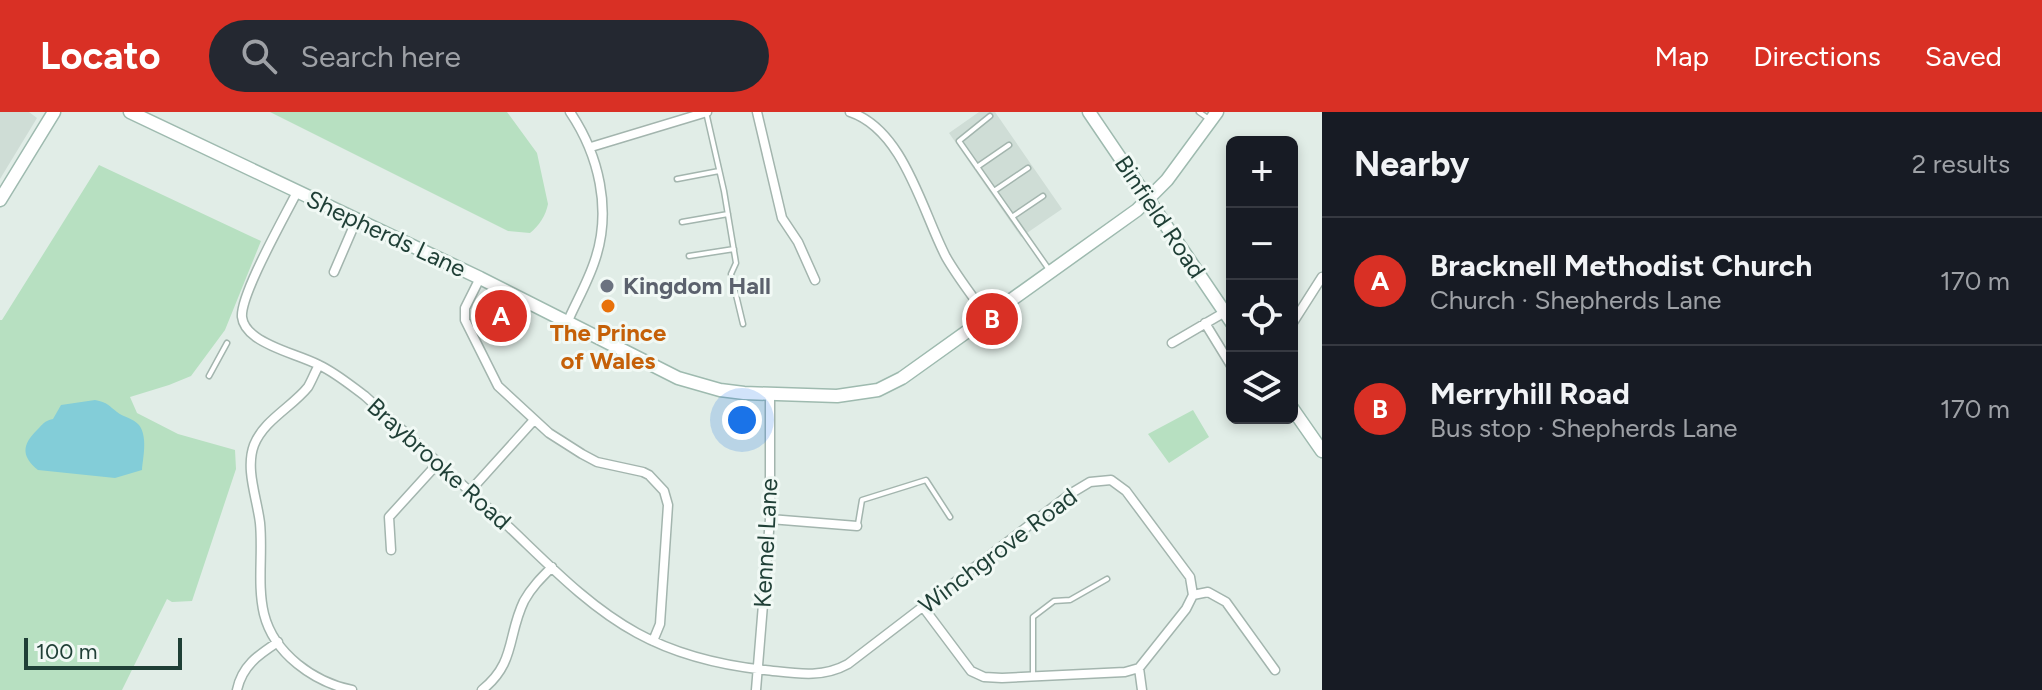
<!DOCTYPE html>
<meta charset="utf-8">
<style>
body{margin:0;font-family:Figtree,sans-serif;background:#242831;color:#f1f3f6}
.controls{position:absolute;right:24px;top:24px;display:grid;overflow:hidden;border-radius:12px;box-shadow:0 4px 12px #0003}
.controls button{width:72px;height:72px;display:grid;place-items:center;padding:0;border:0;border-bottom:2px solid #363941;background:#171b24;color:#f1f3f6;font:40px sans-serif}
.scale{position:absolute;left:24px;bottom:20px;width:158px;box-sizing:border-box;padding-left:8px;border:4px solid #1f3f36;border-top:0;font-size:22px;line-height:28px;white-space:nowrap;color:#1f3f36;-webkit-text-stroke:6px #f1f9f5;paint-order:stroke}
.you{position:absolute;left:742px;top:308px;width:28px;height:28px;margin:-20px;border:6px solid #fff;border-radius:50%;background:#1a73e8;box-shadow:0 0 0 12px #1a73e833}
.badge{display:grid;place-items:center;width:52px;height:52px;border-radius:50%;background:#d93025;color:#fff;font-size:26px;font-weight:700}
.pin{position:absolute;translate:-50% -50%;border:4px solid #fff;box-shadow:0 2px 8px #0006}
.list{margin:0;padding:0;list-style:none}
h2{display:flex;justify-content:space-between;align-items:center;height:104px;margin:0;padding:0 32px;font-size:34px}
h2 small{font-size:26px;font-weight:400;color:#9ea1a6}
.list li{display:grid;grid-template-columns:52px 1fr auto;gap:24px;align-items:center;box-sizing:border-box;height:128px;padding:0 32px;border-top:2px solid #363941}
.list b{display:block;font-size:30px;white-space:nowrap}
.list p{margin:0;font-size:26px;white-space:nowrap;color:#9ea1a6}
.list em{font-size:26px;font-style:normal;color:#9ea1a6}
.icon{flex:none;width:44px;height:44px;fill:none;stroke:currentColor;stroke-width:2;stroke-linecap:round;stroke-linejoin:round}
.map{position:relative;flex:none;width:1322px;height:578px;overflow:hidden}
header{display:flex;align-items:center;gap:48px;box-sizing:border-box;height:112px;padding:0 40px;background:#d93025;color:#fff}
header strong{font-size:38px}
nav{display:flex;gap:44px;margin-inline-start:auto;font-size:28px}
.search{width:560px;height:72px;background:#242831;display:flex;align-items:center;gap:20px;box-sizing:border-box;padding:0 28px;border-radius:44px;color:#9ea1a6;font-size:30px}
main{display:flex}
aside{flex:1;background:#171b24}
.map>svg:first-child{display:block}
</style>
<header>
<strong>Locato</strong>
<div class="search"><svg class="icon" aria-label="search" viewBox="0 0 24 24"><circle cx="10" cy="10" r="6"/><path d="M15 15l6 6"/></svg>Search here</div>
<nav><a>Map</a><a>Directions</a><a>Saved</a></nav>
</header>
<main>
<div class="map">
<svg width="1322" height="578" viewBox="0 0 1322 578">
<rect width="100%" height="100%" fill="#e1ede7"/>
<path fill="#cfddd6" d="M0,0H29L37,6L0,67Z
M979,0H995L1062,97L1021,125L949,21Z"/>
<path fill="#b7e0c1" d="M270,0H507L537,41L548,92C546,103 539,114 530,121L508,119Z
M99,53L261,129L225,218L191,264L169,273L130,285L137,301L178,322L235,338L236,357L192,489L172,490L167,487L122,578H0V208H2Z
M1193,298L1209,325L1169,351L1148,322Z"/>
<path fill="#83cdd8" d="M95,288C108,291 107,292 117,300C123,305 133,306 139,313C148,325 143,345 142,358L115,366L38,358C21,344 22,333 37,318C43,312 44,309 53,307L61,293Z"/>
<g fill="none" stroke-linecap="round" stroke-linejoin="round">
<g stroke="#a3b5ae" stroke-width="7">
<path id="lane" d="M706,0L724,79L736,151L731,162L743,212
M1199,0L1209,7
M990,4L959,29L1050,159
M977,55L1009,33
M677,67L719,59
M994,79L1028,56
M1012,105L1043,84
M682,110L728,102
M689,144L734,137
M209,264L227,231
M858,412L862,388L926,368L950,405
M1033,562V505L1054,489L1070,488L1107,467"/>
</g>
<g stroke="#a3b5ae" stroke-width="11">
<path id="street" d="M757,0L782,106L798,130L815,168
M850,0C904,18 922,99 946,145C958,166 974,186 988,206
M591,35L707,0
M297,80C285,104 240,183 242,205C243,214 249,220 256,225C274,238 299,243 319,253C336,261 350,273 365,284C414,328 462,372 510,416C549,453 589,495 637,521C677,543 719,553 765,558C794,561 821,567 848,552L1070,382L1090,370L1111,368L1126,379L1190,465L1193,483
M334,160L356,109
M480,166L465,196V208L498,274L549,321L582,342L597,350L643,360L649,363L664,379L668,393L660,512L653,529
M567,211C576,190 588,170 595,148C612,98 599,43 570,0
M1205,211L1232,255
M1292,212L1322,165
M1172,231L1225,200
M319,253C315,260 312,268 308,275C292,295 264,308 254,333C245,357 257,386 260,411C263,441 257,473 264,502C274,542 314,570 352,578
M470,379L534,308
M770,407L857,414
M391,438L389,405L439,350
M1193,483L1208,480L1226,490L1275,558
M923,495L971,559L984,565L1002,566L1125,560L1139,556L1186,497L1193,483
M1139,556L1142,578
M237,578C242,554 258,543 278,530
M482,578C516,551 507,524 524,489C531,476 541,466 552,455
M756,578L770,407V283"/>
</g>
<g stroke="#9ebaaf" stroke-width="15">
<path id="secondary" d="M130,0L480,166L678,266L720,278L744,281L837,284L878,278L902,266L1137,98L1167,68L1217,0
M1089,0L1232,211
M0,88L54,0
M1292,296L1322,339"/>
</g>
<use href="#lane" stroke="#fff" stroke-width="4"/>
<use href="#street" stroke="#fff" stroke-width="8"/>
<use href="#secondary" stroke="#fff" stroke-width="12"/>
</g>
<circle fill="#6b7280" stroke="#f1f9f5" stroke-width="3" cx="607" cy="174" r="8"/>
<circle fill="#e8710a" stroke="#f1f9f5" stroke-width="3" cx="608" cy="194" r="8"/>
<g text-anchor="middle" stroke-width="6" stroke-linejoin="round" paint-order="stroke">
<g font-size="24" fill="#1f3f36" stroke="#f1f9f5">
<text transform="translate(1160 105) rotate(56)" y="8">Binfield Road</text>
<text transform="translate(386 122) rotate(25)" y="8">Shepherds Lane</text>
<text transform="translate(439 352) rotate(42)" y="8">Braybrooke Road</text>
<text transform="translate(766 431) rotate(-87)" y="8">Kennel Lane</text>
<text transform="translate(998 439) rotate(-37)" y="8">Winchgrove Road</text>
</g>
<g font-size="24" font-weight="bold" fill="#5b616d" stroke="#f1f9f5" text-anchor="start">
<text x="623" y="182">Kingdom Hall</text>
</g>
<g font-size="24" font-weight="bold" fill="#c56008" stroke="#f1f9f5">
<text x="608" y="229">The Prince<tspan x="608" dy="28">of Wales</tspan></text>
</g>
</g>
</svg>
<div class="controls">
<button>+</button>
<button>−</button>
<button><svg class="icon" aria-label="locate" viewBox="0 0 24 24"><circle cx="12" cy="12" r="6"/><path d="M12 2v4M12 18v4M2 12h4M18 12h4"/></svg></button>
<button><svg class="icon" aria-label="layers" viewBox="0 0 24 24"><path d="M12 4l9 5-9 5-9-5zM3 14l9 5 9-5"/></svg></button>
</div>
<div class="scale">100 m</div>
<div class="you"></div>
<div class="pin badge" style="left:501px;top:204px">A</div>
<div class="pin badge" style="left:992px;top:207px">B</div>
</div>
<aside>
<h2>Nearby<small>2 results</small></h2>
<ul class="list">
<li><span class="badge">A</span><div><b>Bracknell Methodist Church</b><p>Church · Shepherds Lane</p></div><em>170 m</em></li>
<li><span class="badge">B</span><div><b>Merryhill Road</b><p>Bus stop · Shepherds Lane</p></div><em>170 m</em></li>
</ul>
</aside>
</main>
